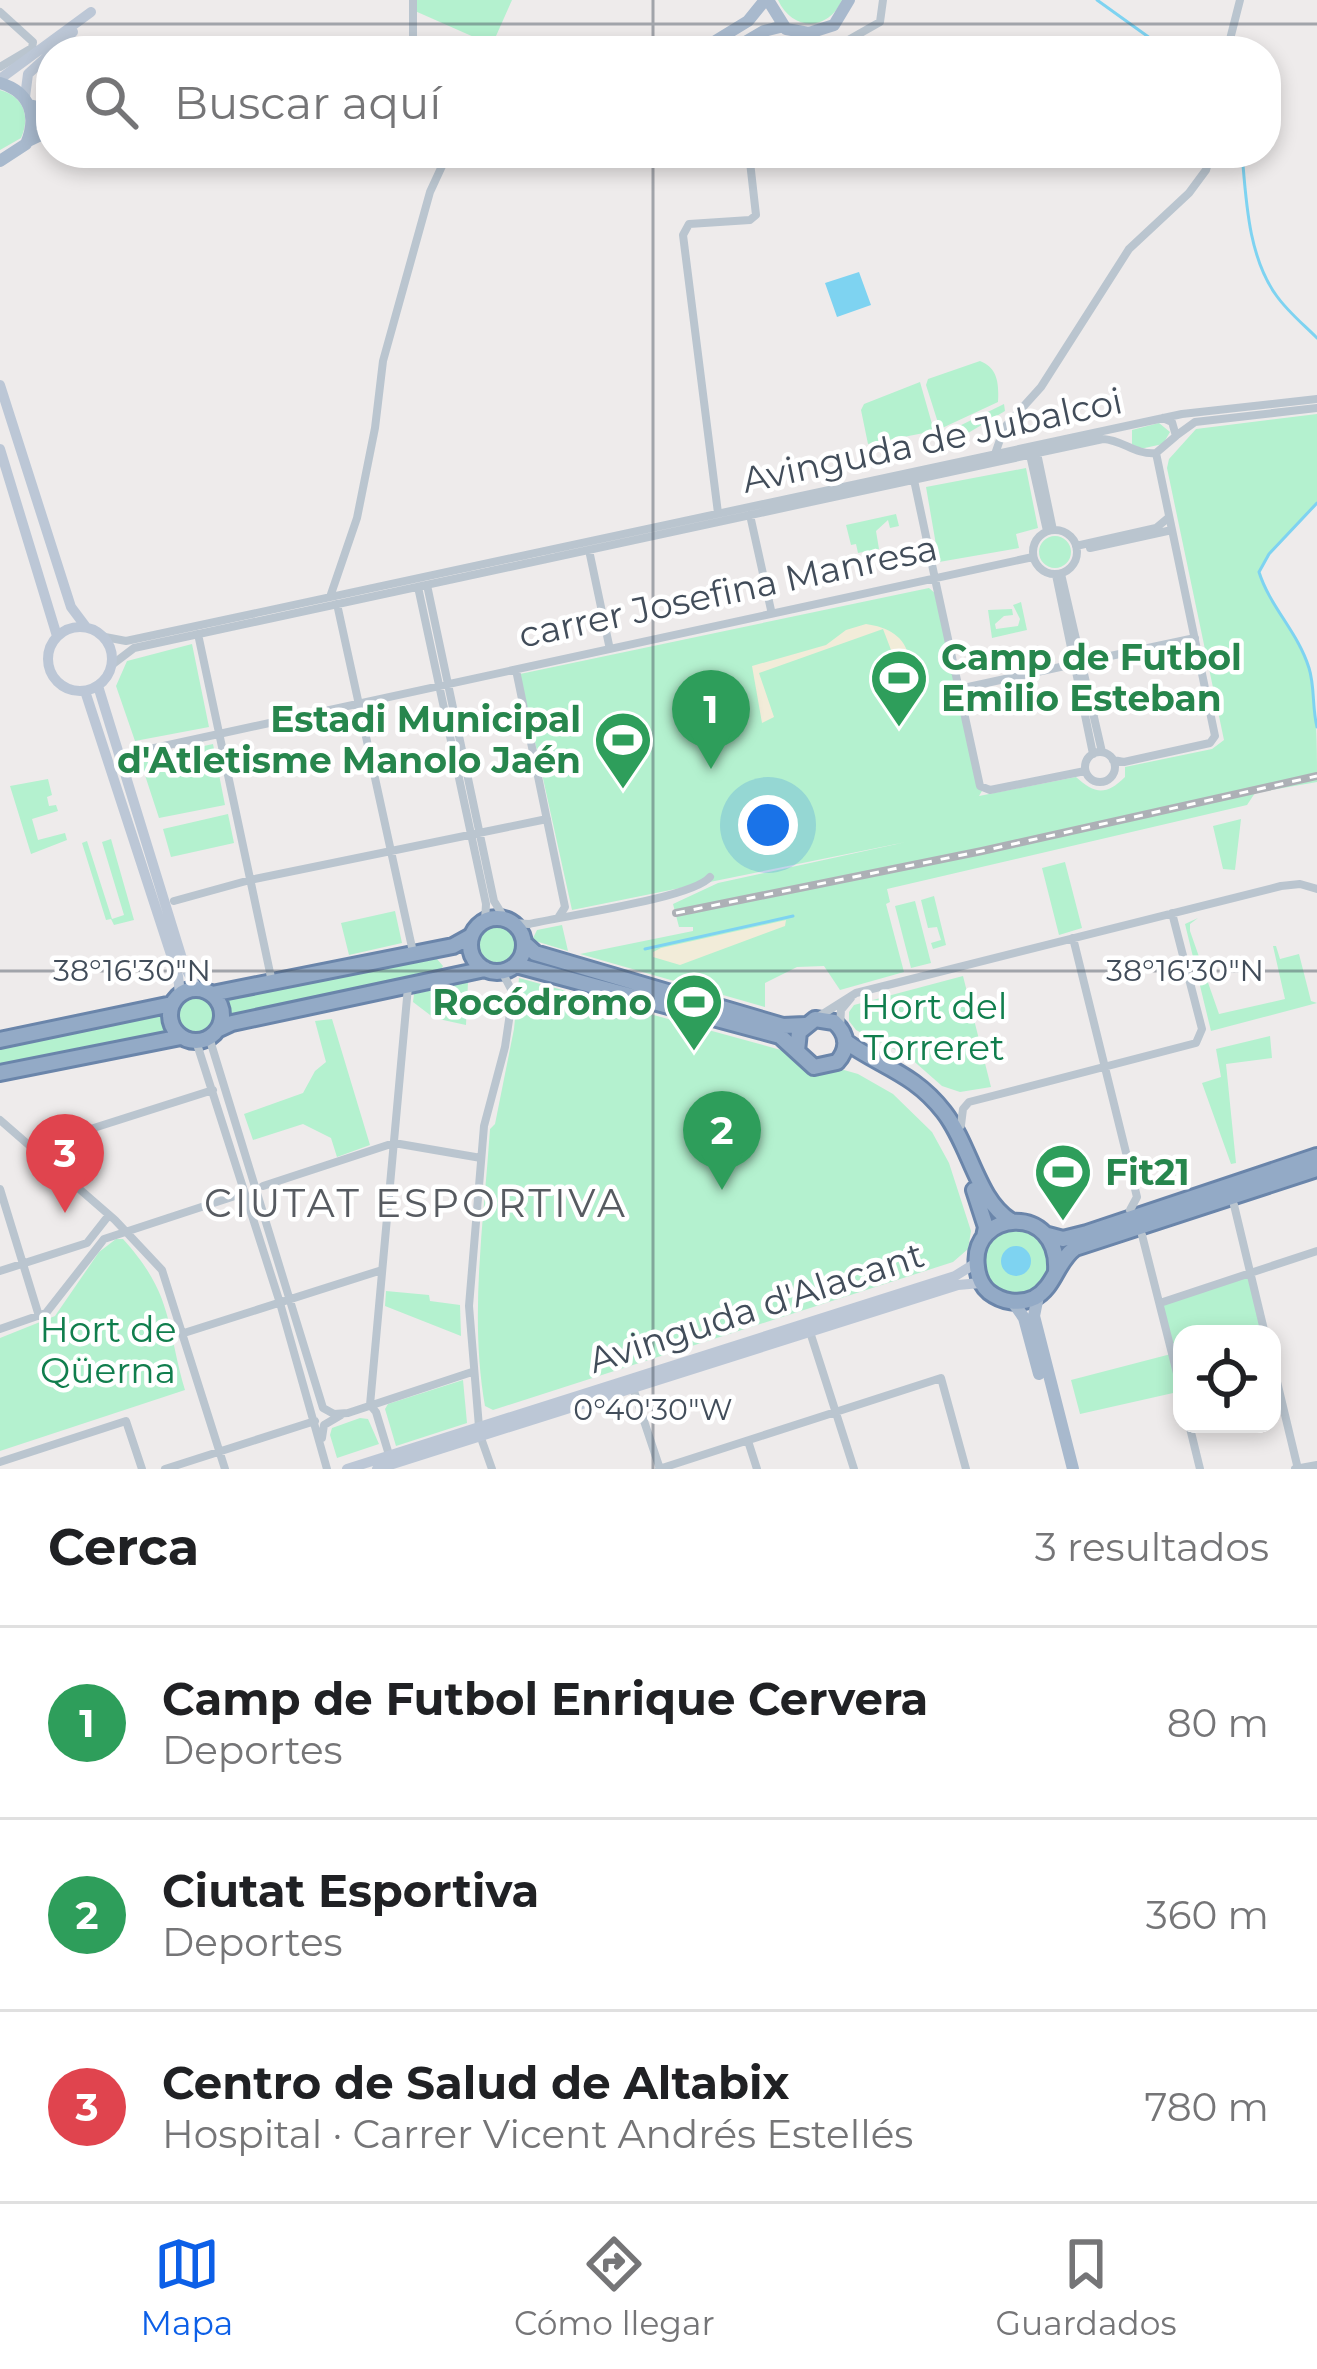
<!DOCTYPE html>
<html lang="es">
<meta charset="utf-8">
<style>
body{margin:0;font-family:Montserrat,sans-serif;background:#f6f6f6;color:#202124}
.controls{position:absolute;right:36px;bottom:36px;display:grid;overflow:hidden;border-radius:24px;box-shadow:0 6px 18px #0003}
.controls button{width:108px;height:108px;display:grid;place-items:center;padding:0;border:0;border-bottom:3px solid #e0e0e0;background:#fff;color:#202124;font:60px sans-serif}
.you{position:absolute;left:768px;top:825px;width:42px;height:42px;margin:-30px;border:9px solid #fff;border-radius:50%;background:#1a73e8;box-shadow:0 0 0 18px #1a73e833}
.badge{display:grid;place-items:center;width:78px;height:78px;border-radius:50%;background:#0c5fe7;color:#fff;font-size:39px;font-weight:700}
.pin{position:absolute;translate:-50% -99px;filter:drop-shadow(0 3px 6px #0008)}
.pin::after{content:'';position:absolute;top:63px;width:42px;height:36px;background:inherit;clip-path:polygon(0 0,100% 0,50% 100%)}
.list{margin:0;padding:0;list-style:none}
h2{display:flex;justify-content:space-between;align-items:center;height:156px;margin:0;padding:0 48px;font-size:51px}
h2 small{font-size:39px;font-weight:400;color:#757577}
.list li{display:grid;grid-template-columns:78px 1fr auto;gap:36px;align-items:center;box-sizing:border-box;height:192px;padding:0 48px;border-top:3px solid #e0e0e0}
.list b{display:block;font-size:45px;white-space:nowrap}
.list p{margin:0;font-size:39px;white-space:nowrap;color:#757577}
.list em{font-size:39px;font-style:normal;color:#757577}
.icon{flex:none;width:66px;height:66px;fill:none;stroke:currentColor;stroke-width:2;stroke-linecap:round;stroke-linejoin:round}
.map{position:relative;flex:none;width:1317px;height:1469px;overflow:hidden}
.search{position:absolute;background:#fff;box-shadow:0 6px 18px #0003;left:36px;right:36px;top:36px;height:132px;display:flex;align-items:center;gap:30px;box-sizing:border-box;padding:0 42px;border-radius:48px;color:#757577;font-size:45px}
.sheet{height:732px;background:#fff}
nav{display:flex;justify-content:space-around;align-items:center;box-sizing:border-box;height:168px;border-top:3px solid #e0e0e0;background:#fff;font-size:33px;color:#757577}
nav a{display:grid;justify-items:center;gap:6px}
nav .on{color:#0c5fe7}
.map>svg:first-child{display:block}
</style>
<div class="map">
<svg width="1317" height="1469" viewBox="0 0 1317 1469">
<rect width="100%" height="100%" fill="#eeebeb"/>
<path fill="#b4f1cf" d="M415,0H512L492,45L415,11Z
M778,0H842C828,32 792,31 778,0Z
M0,90C23,96 31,116 21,138L0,150Z
M980,361C998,368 999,384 998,402L940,429L926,385L928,379Z
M920,382L934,431L868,444L861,410L864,404Z
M1004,404L1005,411L948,445L945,442L947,432Z
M1317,414V503L1270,554L1259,572C1269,606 1296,631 1308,666C1317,701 1317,745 1317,782L1255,793L1247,805L887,889L890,902L886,904L904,972L840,990L824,966L797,967L765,983V1007L580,954L693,931V927H679L673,904L718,883L906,842L572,910L520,674L929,588L936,594L982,791L979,796L1076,777C1094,793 1105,797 1125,777V767L1212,749L1224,740L1167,468L1169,459L1196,429Z
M1159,423L1170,432L1163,444L1140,449L1132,444V430Z
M1026,468L1038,528L1016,534L1019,548L939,562L926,487Z
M896,514L899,526L890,528L888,520L876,531L879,549L858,553L856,544L851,545L846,525Z
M1039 552a16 16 0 1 1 32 0a16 16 0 1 1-32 0Z
M1021,602L1027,630L992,638L988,610L1012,609L1013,615L1004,616L995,624L996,629L1018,626L1020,619L1013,605Z
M192,644L209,727L135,741L116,686L127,661Z
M213,744L225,805L159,818L140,760Z
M48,779L52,795L47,797L49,806L56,805L58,811L32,819L38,840L65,833L67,840L31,854L10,786Z
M228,814L234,843L171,857L163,829Z
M1241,819L1235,870L1223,869L1213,826Z
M111,839L134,920L114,925L111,919L106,920L82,843L87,841L112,919L124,915L102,842Z
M1065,862L1082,928L1059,935L1042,868Z
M934,896L946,945L933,949L931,943L941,940L937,927L928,928L921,900Z
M915,901L931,963L911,968L895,906Z
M395,911L402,943L349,955L341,923Z
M1198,918L1190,924V931L1219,1014L1285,999L1273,946H1276L1280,959L1299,954L1311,1001L1317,1003L1211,1031L1185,924Z
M476 945a21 21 0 1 1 42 0a21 21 0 1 1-42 0Z
M562,925L568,951L532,940L537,930Z
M431,952L443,966L437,976L227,1022L221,997Z
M963,976L991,1087L960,1092L942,1086L909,1057L856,1030L849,1021V1012L854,1005Z
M519,978L781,1050L810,1073L844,1070L858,1074L893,1094L932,1132L949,1163L971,1231L968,1249L953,1262L493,1410L485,1406C469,1315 484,1221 490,1129L495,1124L514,1029Z
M468,982L466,1025L434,1018L413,1002L414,994Z
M177 1015a19 19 0 1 1 38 0a19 19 0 1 1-38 0Z
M161,1006L170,1032L0,1069V1041Z
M332,1019L370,1145L337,1157L331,1138L303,1124L253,1140L244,1114L303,1093L315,1071L326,1062L315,1021Z
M1270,1036L1272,1058L1226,1064L1236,1163L1231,1164L1202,1083L1221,1077L1216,1049Z
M1015,1227C1028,1229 1040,1233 1046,1246C1069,1298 985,1319 982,1257L993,1236Z
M116,1239H123C174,1295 166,1326 185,1390L0,1451V1338L55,1316L99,1252Z
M1251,1273L1265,1334H1182V1356L1173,1359L1182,1391L1080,1414L1071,1380L1171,1354L1160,1303Z
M386,1291L429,1295L430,1301L460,1305L461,1336L385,1306Z
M463,1380L467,1423L396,1446L385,1409L388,1404Z
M360,1418L368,1419L379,1444L337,1458L330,1435L332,1428Z"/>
<path fill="#f2ecd9" d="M866,624C887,627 906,636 909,659L896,663L883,629L759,673L774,717L762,723L752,666L826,645L846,630Z
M786,920L785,926L680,965L653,957V952L661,948Z"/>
<path fill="#7ed3f1" d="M859,272L871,305L837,317L825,283Z
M1001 1261a15 15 0 1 1 30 0a15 15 0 1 1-30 0Z"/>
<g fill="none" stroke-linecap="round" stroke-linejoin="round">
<path stroke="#7ed3f1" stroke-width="3" d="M1097,0L1168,51
M1242,153C1246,199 1248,256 1276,295C1287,311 1303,324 1317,338
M1317,503L1269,554L1259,572C1270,607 1298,632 1309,668C1315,687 1312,708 1317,727
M645,949L793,916"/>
<g stroke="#6a85aa" stroke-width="20">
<path id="trunk" d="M470 945a27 27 0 1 1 54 0a27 27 0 1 1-54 0Z
M524,943L535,953L783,1026L805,1025
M516,965L780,1036L814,1067L837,1062C849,1049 848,1034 834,1022L815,1019L799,1032L797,1051
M170 1015a26 26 0 1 1 52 0a26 26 0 1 1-52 0Z
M212,994L453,946L471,936
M217,1030L232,1023L485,969
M0,1040L172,1004
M845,1041C881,1067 914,1073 944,1112C971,1147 977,1200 1011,1221
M0,1073L181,1037
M974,1190L986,1227L984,1237
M1048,1235L1063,1239L1087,1233L1317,1156
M1056,1271C1060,1202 969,1210 977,1267C978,1277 981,1285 989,1292C1002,1302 1019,1305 1034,1298C1055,1287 1056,1262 1075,1248L1317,1169"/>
</g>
<path stroke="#bac5cf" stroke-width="8" d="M413,0V51
M0,12L33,42L32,48L0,67
M829,51L880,22L883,0
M1227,51L1240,0
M1177,435L1195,422L1317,408
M1037,453L1053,530
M995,454L1004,428L1041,387L1129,249L1189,193L1206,170L1211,153
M1030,455L1047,531
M914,480L934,574
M718,513L683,235L689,224L750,220L756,215L749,153
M750,515L771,610
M1033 552a22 22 0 1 1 44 0a22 22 0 1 1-44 0Z
M1076,546L1156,528L1168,518
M1090,548L1172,530
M589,550L609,645
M1061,574L1102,752
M1056,575L1093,754
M935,579L980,786L990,790L1085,771
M427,585L494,901L505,919
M418,587L486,904L485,921
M330,597L357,518L375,428L383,361L430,192L448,153
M337,604L413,952
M198,634L272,982
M105,637L126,641L1182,414L1317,399
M1082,662L1195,638
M113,664L134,648L1103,439C1123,440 1135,455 1156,453L1176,436L1172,422L1163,418
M516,670L565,907L558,918
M959,689L1074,664
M1085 767a15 15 0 1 1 30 0a15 15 0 1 1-30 0Z
M127,754L1033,557
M1113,760L1124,762L1210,743L1215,736L1156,453
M174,901L250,880L547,819
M513,923L529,924C563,916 693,898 710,877
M1073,938L1137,1197L1130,1210
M818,1017L856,993L1281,886L1300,884L1317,889
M840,1027L841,1010L851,998
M209,1037L323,1408L334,1414L348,1413L472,1372
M196,1041L280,1303L327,1469
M0,1120L115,1220L162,1270L225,1469
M961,1125L963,1109L969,1102L1196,1043L1202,1029L1172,913
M34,1147L213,1090
M263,1186L394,1143L481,1158
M0,1189L39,1316
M1234,1205L1265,1334
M1142,1235L1182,1393
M0,1271L87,1243L109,1215
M1160,1303L1317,1251
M0,1329L46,1313L104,1239L238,1195
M810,1332L854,1469
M184,1333L382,1270
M1272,1361L1298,1469
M632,1385L660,1469
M1189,1424L1200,1469
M479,1427L469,1306L484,1126L505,1047L513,993L502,972
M322,1438L324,1425L341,1415
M481,1438L492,1469
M748,1441L757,1469
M390,1458L376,1412L370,1405L408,987
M0,1462L126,1421L142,1469
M165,1469L315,1421
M659,1469L941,1378L966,1469
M1295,1469L1317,1465"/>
<path stroke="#bcc7d6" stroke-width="10" d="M54,51L73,32
M0,79L91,12
M25,97L28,74L51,53
M0,385L71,607L86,627
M0,449L57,636
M48 659a32 32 0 1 1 64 0a32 32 0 1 1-64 0Z
M98,686L184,965L197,989
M85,691L178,976L180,994
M347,1469L955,1276L976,1263
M377,1469L958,1285L980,1283"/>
<path stroke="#a8b9cd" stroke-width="12" d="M768,0L786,29L809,33L834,25L849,0
M699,51L748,21L765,0
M730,51L764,31L784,26
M0,83C30,92 38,116 26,144L0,161
M29,105L51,110
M28,141L51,130
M1038,1296L1034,1316L1073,1469
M1013,1302L1024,1318L1039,1374"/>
<use href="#trunk" stroke="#93aac6" stroke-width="14"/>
<g stroke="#adb0b6" stroke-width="8">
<path id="rail" d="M676,913L982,851L1317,776"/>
</g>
<use href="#rail" stroke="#fff" stroke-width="3" stroke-dasharray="9" stroke-linecap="butt"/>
</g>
<path fill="none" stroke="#424d5a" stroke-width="3" stroke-opacity="0.45" d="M653,0V51M0,24H1317M653,153V1469M0,971H1317"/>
<defs>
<g id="stadium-pin" transform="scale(3)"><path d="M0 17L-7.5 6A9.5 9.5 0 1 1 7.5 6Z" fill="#2e9e5b" stroke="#fff"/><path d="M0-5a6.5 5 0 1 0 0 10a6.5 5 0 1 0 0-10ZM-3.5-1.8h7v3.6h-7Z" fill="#fff"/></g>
</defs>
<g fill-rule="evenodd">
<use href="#stadium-pin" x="899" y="678"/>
<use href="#stadium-pin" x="623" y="740"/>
<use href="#stadium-pin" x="694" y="1002"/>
<use href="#stadium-pin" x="1063" y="1172"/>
</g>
<g text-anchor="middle" stroke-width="9" stroke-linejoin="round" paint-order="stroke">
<g font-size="36" fill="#424d5a" stroke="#fff">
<text transform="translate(932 440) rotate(-12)" y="13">Avinguda de Jubalcoi</text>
<text transform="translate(728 591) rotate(-12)" y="13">carrer Josefina Manresa</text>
<text transform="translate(756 1307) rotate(-18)" y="13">Avinguda d'Alacant</text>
</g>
<g font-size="36" font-weight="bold" fill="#27864d" stroke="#fff" text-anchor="start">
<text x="941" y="670">Camp de Futbol<tspan x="941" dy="41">Emilio Esteban</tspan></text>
<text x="581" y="732" text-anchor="end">Estadi Municipal<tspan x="581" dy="41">d'Atletisme Manolo Jaén</tspan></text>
<text x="652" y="1015" text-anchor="end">Rocódromo</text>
<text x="1105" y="1185">Fit21</text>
</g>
<g font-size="36" fill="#107e4d" stroke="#fff">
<text x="934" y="1019">Hort del<tspan x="934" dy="41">Torreret</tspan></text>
<text x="108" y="1342">Hort de<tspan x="108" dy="41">Qüerna</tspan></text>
</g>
<g font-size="39" letter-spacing="3" fill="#575b61" stroke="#fff">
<text x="416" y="1217">CIUTAT ESPORTIVA</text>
</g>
</g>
<g font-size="30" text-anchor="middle" fill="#424d5a" stroke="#fff" stroke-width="9" stroke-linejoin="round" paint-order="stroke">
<text x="132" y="981">38°16'30"N</text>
<text x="1185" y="981">38°16'30"N</text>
<text x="653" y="1420">0°40'30"W</text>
</g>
</svg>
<div class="controls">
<button><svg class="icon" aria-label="locate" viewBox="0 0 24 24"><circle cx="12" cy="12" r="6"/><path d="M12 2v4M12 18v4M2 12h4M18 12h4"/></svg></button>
</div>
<div class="you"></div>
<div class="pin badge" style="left:711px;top:769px;background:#2e9e5b">1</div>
<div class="pin badge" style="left:722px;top:1190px;background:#2e9e5b">2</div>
<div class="pin badge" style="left:65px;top:1213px;background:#e0444e">3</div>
<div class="search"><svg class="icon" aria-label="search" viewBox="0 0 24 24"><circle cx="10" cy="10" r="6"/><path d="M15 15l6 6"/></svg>Buscar aquí</div>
</div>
<section class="sheet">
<h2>Cerca<small>3 resultados</small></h2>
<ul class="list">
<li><span class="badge" style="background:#2e9e5b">1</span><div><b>Camp de Futbol Enrique Cervera</b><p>Deportes</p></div><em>80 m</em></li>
<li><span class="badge" style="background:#2e9e5b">2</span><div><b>Ciutat Esportiva</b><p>Deportes</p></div><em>360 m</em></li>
<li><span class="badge" style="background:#e0444e">3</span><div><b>Centro de Salud de Altabix</b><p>Hospital · Carrer Vicent Andrés Estellés</p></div><em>780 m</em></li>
</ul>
</section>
<nav>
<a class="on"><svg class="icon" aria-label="map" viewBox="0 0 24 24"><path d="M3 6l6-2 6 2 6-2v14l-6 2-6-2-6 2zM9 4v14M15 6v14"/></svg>Mapa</a>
<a><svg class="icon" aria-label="directions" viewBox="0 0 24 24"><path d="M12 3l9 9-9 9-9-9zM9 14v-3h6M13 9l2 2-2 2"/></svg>Cómo llegar</a>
<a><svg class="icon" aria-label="saved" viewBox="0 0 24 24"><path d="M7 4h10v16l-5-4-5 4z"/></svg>Guardados</a>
</nav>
